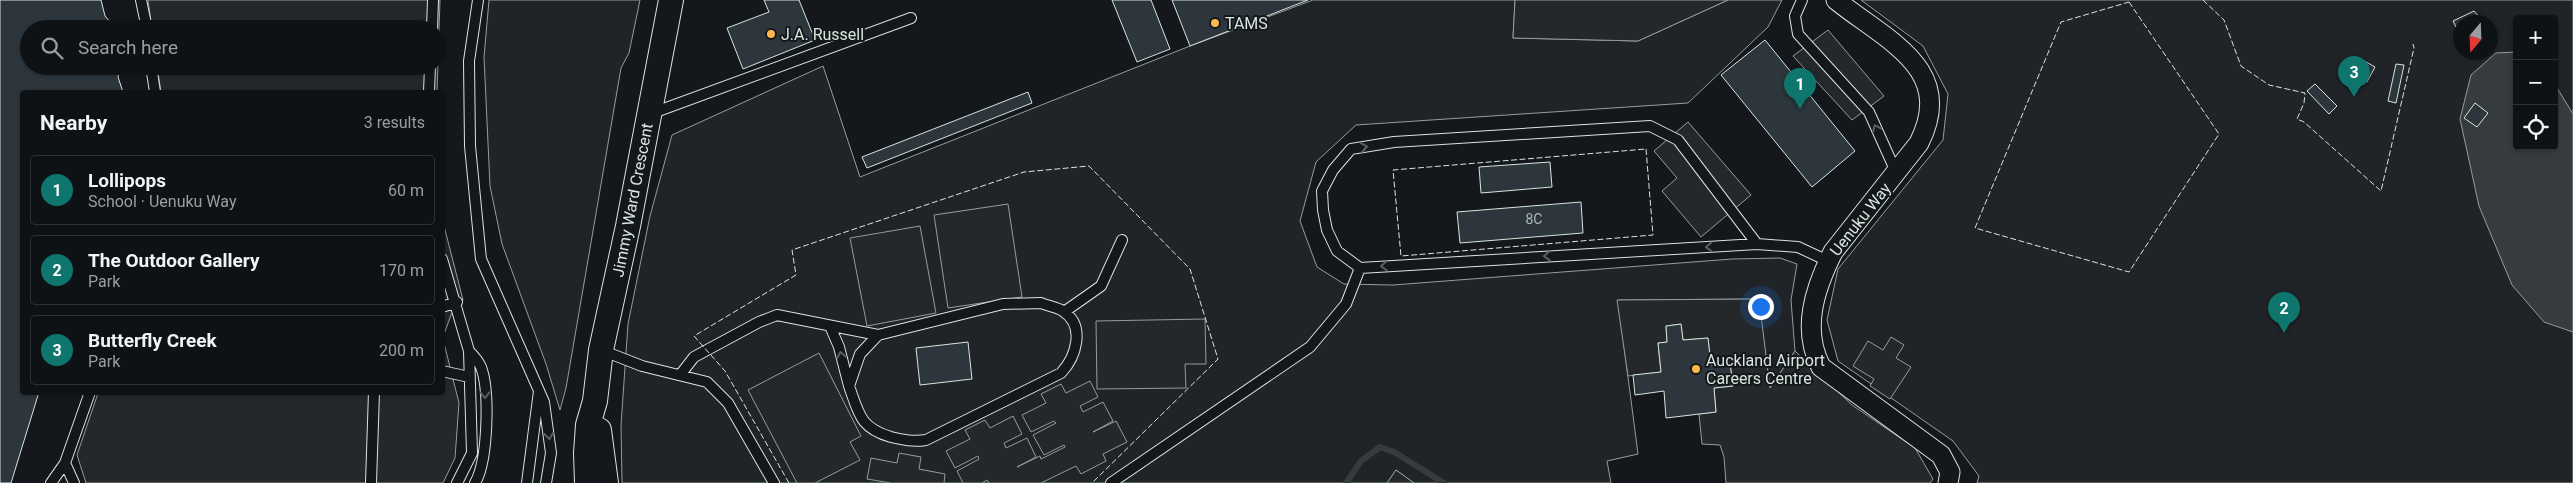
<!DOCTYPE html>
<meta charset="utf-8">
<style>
body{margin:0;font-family:Roboto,sans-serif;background:#181b1e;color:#f1f3f6}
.controls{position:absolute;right:15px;top:15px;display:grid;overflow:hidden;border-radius:5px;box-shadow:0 1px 4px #0004}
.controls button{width:45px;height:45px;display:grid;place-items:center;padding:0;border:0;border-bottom:1px solid #2f3234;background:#0f1215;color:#f1f3f6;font:25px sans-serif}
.compass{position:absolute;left:2453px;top:15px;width:45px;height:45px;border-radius:50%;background:#0f1215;box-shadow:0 1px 4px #0004;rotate:199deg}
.you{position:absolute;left:1760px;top:306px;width:18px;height:18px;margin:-12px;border:4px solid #fff;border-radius:50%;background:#1a73e8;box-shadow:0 0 0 8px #1a73e833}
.badge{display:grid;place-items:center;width:32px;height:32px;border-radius:50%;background:#0f766e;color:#fff;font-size:16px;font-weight:700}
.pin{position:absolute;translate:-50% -41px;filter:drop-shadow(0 1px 2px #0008)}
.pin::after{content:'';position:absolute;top:26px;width:18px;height:15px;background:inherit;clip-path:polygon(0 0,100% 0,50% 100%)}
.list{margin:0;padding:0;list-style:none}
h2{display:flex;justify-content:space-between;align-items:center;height:65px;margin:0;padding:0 20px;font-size:21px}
h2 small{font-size:16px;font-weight:400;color:#9b9ea0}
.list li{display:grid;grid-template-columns:32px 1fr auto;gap:15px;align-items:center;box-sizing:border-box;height:70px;margin:0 10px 10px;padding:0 10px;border:1px solid #2f3234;border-radius:5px}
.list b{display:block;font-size:19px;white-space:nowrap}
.list p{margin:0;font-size:16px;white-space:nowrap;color:#9b9ea0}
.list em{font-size:16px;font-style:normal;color:#9b9ea0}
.icon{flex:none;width:28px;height:28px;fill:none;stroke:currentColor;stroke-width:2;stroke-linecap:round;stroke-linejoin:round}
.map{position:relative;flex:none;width:2573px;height:483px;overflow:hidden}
.search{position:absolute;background:#0f1215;box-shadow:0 1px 4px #0004;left:20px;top:20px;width:425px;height:55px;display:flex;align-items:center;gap:12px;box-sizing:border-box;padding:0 18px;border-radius:28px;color:#9b9ea0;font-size:19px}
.panel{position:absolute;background:#0f1215;box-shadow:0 1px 4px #0004;left:20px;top:90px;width:425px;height:305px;border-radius:5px}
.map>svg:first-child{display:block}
</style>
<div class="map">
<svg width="2573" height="483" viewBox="0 0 2573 483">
<rect width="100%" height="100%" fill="#14181c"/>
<path fill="#202428" stroke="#939e99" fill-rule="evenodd" d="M489,0H640L629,53L621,68L566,388L560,410L546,364L502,244L490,186L484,57Z
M1313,0H1515L1513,38L1638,41L1728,0H1782L1768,27L1688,103L1356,125L1316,162L1300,221L1317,267L1344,284L1393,285L1732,259L1780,258L1797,264L1791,300L1795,351L1770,388L1758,299L1618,300L1638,454L1607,461L1611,483H1414L1396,470L1387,483H622L621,425L628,324L650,216L672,135L823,66L860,177L1190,46Z
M1861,0H2573V483H1977L1979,476L1953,441L1838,361L1827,320L1838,269L1943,140L1948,94L1923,46ZM2517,19H2554V146H2517ZM2460,22H2490V52H2460Z"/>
<path fill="#24282b" stroke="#939e99" d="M148,0H440L437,92H161L157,66H436V29H152Z
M1515,0H1728L1638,41L1513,38Z
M1828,30L1884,96L1852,120L1793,56Z
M1688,122L1751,195L1701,237L1662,191L1677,178L1654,151Z
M1008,204L1022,297L948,308L934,215Z
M442,218L463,300L451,315L443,337Z
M920,226L936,313L867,326L850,238Z
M1759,299L1770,388L1795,351L1852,405L1915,448L1933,479L1930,483H1726L1724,457L1720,445L1702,444L1699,414L1716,412L1714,388L1733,386L1730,364L1711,365L1708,338L1683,340L1681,324L1666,326L1667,342L1658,343L1661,372L1628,376L1617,300Z
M1205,319L1206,364H1185L1186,388L1097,389L1096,321Z
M1891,337L1904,345L1896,358L1911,367L1890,399L1870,386L1874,379L1853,366L1868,341L1883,350Z
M443,339L459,403L455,458L443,483H86L77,455L98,393L442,392Z
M819,353L861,436L850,442L860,460L815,483H797L748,390Z
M1090,381L1098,397L1080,406L1083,412L1103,402L1113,421L1093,432L1116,421L1127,442L1103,454L1106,461L1081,474L1076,466L1041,483H989L987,480L982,483H963L957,471L979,459L978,456L955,468L946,451L970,439L965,430L985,420L990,428L1013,416L1022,434L1004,443L1006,448L1027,438L1036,457L1017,467L1040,456L1041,459L1065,447L1064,445L1044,455L1033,435L1056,423L1054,421L1031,432L1022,415L1046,403L1041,394L1061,384L1066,393Z
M899,453L921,457L919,469L945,474L944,483H891L867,479L871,458L897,463Z
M1396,470L1414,483H1387Z"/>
<path fill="#363b3e" stroke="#939e99" d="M2517,52V146H2554V83L2573,114V332L2544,322L2512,285L2479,206L2460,119L2471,75L2496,53Z"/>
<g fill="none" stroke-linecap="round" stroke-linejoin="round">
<path stroke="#363b3e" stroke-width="6" d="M1346,483L1361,461L1380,447L1394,452L1444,483"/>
</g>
<path fill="#2c363c" stroke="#d8e6dc" d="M0,0H101L105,16L116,29H29V66H121L118,77L123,92H22V392H39L11,483H0Z
M764,0H799L815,40L743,69L727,28L769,12Z
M1112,0H1151L1170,49L1137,62Z
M1172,0H1308L1190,46Z
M2474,11L2479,17L2472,22H2460V27L2457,29L2453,21Z
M1765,40L1855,151L1812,187L1721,75Z
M2361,59L2375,67L2367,82L2353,74Z
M2396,64L2404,65L2396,103L2388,101Z
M2315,84L2337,106L2329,114L2307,91Z
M1028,92L1032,103L867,168L862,157Z
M2475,103L2488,113L2477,127L2464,118Z
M1550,162L1552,187L1481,193L1479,167Z
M1581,202L1583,233L1460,243L1457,212Z
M1681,324L1683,340L1708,338L1711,365L1730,363L1733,386L1714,388L1716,412L1666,418L1664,391L1635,395L1633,375L1661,372L1658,343L1667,342L1666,326Z
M968,342L972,379L920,385L916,348Z"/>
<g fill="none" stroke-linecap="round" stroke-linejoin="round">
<g stroke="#d8e6dc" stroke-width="12">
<path id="service" d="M141,0L147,29
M478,0L469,61L470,146L481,259L544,402L551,453L546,483
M1802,0L1795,16L1798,34L1869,112L1896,172
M432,29L433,0
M151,66L155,92
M429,92L430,66
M650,114L911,18
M1757,244L1678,140L1650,126L1394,142L1351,149L1333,170L1322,191L1323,210L1327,230L1337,251L1360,268L1757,244L1798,247L1828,261
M442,259L469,351L472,453L457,483
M1041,303C1048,306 1057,307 1063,311C1086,326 1076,357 1061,373L926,440C913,442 904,440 891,437C860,428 859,414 849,386L860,354L878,335L1003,304Z
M442,307L457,302
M1064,312L1101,286L1122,240
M830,326L839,347L849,386
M601,350L642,366L707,382L728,403L774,483
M469,351C474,356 478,360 481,367C490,391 488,461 475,483
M442,371L469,377
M680,375L694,357L759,322L777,315L878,335
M65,463L74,483
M51,483L65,463L90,392
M371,483L374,392
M527,483L539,391
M1111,483L1310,347L1346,304L1360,268"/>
</g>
<g stroke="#d8e6dc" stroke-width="21">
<path id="minor" d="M1836,0C1885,40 1957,68 1919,143L1833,252C1815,288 1801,329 1821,367L1941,455L1950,472L1948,483"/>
</g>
<g stroke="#d8e6dc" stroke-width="26">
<path id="tertiary" d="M599,430L606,483
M587,483L586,453L588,425L595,401L601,350L628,226L671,0"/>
</g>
<use href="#service" stroke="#14181c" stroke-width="10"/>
<use href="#minor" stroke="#14181c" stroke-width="19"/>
<use href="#tertiary" stroke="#14181c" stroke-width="24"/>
<path stroke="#d8e6dc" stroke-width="1" stroke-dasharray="6 2.5" stroke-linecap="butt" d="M2203,0L2224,20L2241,66L2269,85L2305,93L2304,103L2297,119L2304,122L2381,191L2414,48L2413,44
M2129,2L2219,134L2129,272L1975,228L2061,22Z
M1646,149L1653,235L1401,256L1393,170Z
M789,483L725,371L694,336L796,275L792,250L1024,172L1089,166L1190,269L1218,359L1092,483"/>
</g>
<defs><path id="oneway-chevron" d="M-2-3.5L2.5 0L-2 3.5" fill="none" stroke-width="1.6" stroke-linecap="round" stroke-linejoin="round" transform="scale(1.25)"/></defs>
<g stroke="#59605f">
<use href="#oneway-chevron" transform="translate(1876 128) rotate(-114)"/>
<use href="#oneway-chevron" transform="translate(1364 147) rotate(-10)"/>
<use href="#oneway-chevron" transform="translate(1709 247) rotate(177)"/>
<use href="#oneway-chevron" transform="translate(1547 256) rotate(177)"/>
<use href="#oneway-chevron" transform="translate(1384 266) rotate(177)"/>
<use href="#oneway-chevron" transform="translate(841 355) rotate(-100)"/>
<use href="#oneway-chevron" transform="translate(485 395) rotate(89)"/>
<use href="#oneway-chevron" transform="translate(549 436) rotate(83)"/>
</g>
<g fill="#ffb74d" stroke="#14181c" stroke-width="2">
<circle cx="1215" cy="23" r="5"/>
<circle cx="771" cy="34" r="5"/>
<circle cx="1696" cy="369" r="5"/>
</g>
<g text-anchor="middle" stroke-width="4" stroke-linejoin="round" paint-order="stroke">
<g font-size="14" fill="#adbab4">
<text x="1534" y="224">8C</text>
</g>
<g font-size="16" fill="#d8e6dc" stroke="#14181c" text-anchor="start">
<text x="1225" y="29">TAMS</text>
<text x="781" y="40">J.A. Russell</text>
<text x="1706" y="366">Auckland Airport<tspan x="1706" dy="18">Careers Centre</tspan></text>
</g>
<g font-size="16" fill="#d8e6dc" stroke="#14181c">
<text transform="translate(632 200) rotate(-79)" y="6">Jimmy Ward Crescent</text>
<text transform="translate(1860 219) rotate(-52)" y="6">Uenuku Way</text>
</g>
</g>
</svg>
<div class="controls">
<button>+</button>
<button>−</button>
<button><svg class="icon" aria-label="locate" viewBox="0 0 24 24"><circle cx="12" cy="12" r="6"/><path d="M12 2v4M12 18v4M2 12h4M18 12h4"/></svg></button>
</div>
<svg class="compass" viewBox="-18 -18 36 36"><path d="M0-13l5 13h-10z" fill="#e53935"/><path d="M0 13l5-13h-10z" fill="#9b9ea0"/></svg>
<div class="you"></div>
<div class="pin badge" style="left:1800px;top:109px">1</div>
<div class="pin badge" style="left:2284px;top:333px">2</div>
<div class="pin badge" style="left:2354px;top:97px">3</div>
<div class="search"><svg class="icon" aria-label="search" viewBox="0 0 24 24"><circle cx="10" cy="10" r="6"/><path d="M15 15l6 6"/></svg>Search here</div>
<section class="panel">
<h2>Nearby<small>3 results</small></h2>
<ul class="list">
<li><span class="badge">1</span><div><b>Lollipops</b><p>School · Uenuku Way</p></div><em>60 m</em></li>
<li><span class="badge">2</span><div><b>The Outdoor Gallery</b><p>Park</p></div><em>170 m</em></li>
<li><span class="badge">3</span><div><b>Butterfly Creek</b><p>Park</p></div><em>200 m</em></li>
</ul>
</section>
</div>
